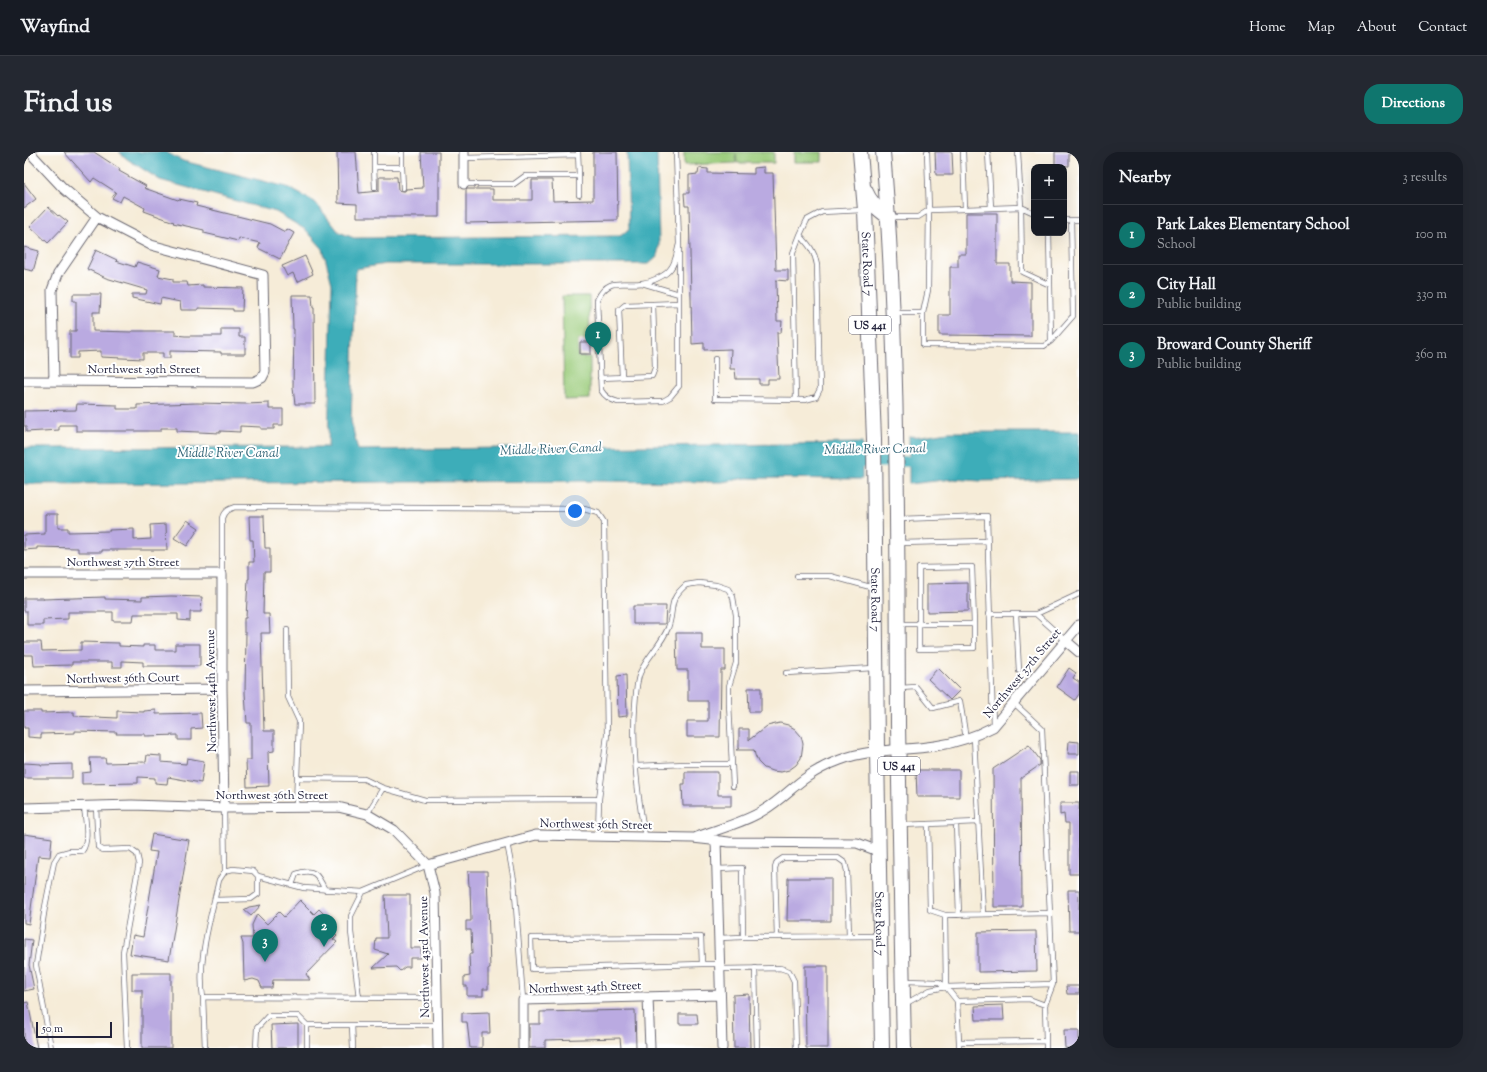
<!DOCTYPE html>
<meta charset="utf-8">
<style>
body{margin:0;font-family:"Sorts Mill Goudy",serif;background:#242831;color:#f1f3f6}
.controls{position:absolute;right:12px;top:12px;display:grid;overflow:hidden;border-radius:8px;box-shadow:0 4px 16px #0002}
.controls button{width:36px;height:36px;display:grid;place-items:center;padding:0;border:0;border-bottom:1px solid #363941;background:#171b24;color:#f1f3f6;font:20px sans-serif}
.scale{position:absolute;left:12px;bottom:10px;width:76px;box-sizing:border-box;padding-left:4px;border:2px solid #22223b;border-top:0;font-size:11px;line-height:14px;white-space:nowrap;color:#22223b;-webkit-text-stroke:3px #fff;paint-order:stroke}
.you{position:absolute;left:551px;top:359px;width:14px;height:14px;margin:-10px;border:3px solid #fff;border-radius:50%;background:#1a73e8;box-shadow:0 0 0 6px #1a73e833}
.badge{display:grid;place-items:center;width:26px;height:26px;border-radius:50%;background:#0f766e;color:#fff;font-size:13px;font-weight:700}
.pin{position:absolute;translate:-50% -33px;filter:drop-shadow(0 1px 2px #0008)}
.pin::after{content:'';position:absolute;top:21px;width:14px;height:12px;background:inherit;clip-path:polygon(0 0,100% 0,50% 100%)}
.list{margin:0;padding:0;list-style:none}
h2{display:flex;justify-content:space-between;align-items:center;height:52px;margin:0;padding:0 16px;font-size:17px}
h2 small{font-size:13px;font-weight:400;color:#9ea1a6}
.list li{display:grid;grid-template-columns:26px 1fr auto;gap:12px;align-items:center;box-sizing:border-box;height:60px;padding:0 16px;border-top:1px solid #363941}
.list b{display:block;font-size:15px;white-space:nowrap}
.list p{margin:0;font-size:13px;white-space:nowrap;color:#9ea1a6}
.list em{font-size:13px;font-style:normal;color:#9ea1a6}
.map{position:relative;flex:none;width:1055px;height:896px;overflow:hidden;border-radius:16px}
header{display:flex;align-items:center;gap:24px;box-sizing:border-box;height:56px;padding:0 20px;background:#171b24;border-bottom:1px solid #363941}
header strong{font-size:19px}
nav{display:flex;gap:22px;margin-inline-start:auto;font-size:14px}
.intro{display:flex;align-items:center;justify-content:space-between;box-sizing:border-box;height:96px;padding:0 24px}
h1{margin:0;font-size:28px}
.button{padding:10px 18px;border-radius:16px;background:#0f766e;color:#fff;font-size:14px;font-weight:700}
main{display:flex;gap:24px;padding:0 24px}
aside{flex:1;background:#171b24;border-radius:16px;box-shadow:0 4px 16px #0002}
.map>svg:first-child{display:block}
</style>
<header>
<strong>Wayfind</strong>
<nav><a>Home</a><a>Map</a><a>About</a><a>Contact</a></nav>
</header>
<div class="intro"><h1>Find us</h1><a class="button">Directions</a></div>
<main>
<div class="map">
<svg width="1055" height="896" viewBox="0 0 1055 896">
<rect width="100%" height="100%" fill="#fff"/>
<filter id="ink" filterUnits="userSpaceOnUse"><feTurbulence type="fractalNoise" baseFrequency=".025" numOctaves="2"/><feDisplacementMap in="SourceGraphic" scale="8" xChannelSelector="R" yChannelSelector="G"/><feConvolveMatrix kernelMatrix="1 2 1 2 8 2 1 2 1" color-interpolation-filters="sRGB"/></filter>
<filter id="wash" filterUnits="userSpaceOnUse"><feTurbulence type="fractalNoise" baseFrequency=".012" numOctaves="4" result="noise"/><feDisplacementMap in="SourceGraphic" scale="16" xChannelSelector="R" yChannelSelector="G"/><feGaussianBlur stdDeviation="0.9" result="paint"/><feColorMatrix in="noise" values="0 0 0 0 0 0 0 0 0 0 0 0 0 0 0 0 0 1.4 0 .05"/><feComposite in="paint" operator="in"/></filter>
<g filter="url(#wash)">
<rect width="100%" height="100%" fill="#f6ecd8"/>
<path fill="#9bcc7c" stroke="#5e775c" d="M660,0H750V11H713L712,2V11L660,13Z
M770,0H798V10H770Z
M538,144H565L566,187L554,188V205H566V247L540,248Z"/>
<path fill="#3dadb9" stroke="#30687a" d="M95,0H142L159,9L263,35L291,50L315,80L330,86L596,84L605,78L603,0H633L635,94L633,105L625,112H361L332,117L327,269L334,298L838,291V327L722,326L698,330L573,329L0,332V296L304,295L308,132L299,97L282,78L252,60L136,28L103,7Z
M925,280H1055V327L956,329L929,327L885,332V284C895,286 913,281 925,280Z"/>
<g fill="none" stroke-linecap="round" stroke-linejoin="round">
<path stroke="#3dadb9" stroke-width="11" d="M824,311L899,309"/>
</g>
<g id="blocks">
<path fill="#baaae1" d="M40,0H70L96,17L95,19L122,34L120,36L154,48L155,47L173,51L172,54L246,72L261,80L263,77L270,81L256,107L234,96L236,91L215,86L214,89L180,81V78L149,71L150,70L120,59L121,56L99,44L96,50L88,46L92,40L70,26L67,30Z
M313,0H332L335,41L355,39V25H373L374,38L378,39H381L382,37L399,36L397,0H415V65H333V52L314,51Z
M569,0H593L594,68L442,71V38L443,37H469V48H508V28H528L529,49L569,48Z
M911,0H928L929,23H912Z
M1031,0H1045V14H1031Z
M740,15V21H749L752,118H764V129L752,128L753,169H758L757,181H753L755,227H744V232H735V227H712L711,217H706L707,197L680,198V191L668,192L665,54H661L660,41H665V23L674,22L675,16L684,17V21L730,22V16Z
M0,31L12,47L0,56Z
M24,55L34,64L35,63L44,70L24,91L6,74Z
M942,61H973V112H986V129L1007,130V184L915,183V163H926V115H934V102H942Z
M0,95L15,99L9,119L0,117Z
M72,98L93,108L92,109L111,115L113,110L136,117L134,124L149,127V130H163L164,134L179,133V135L219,136L218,159H209V157L174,156V158H157L156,150L137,146L136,152L108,146V142H122L123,138L82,126L63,117Z
M281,104L289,122L273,130L269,121L263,124L258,114Z
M49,142H77L76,160H69V179L108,180V179H151V183L161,184H197V177H215V185H221V202H197V200L146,199V206H139V201H119V207L77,205V199L54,200V206H46V179H52V149H49Z
M268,143H288L289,156H290L291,252H271L269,236L270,177H269Z
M556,190H567V202H556Z
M173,251L222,252L245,251V257H259V273H250V277H237V275L216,274V280L196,279V281L153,279V276H137V279H52V273H35V278L2,280V274H0V259L52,258L53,252L93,253V257H113V253Z
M21,362H34V376H44V380L86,379L85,378L110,377V388L127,387L126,373L142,372L143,398H78V400H54V396L13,395V397L0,398V383L21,382Z
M225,364H240L241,396H246V420H240L239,462H245L246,481H237L240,579H250V599L244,600L245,634L223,635L222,608H227V571H223L221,541L222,481H220V466H222L224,427H225V410H230L229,388H226Z
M163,368L175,376L163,394L150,386Z
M944,431V459L903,460V432Z
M147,444L178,445L177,460H166V469L154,468V462H110L109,469H89V460H44V467L19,468V473H3V459H0V446H19V447L81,445V447L118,448V445Z
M609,454H642L641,472H609Z
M652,481H678V497H701V518H697L696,585H663V569H684V549H664V518H653Z
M0,490H17L18,499L57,498V490L95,491V494L119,495V493H131V498H151V492H176V514H119V510L98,509V515H88V510H48V513L10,514L9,503H0Z
M914,516L936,538L926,548L904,527Z
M1045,516L1052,521L1049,526L1055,530V542L1051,548L1033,535Z
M602,523L603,564L594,565L593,524Z
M724,536H737V560H725Z
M132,558V562L177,561L178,576L167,577V588H154V583L121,584V582H92L93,580L51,579V581L17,582V586L4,585V576H0V559H17V561L50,560V564L93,566V559L120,560V559Z
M756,571L764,573L771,577L777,584L779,592L777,606L772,613L765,618L757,620L748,619L740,616L734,610L731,603L730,598H712L715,596V577H725V588L743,574Z
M1045,589L1055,590V602H1044Z
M1005,593L1016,608V613L997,626L998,755H970L969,617Z
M123,603L137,604V610L162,612L163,606L180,609L177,631L144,625L143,632L131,631V626L114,625V631L58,632V621L67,620L66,606H81L82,611L122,610Z
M0,611L17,612V613L48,612V626H0Z
M892,618H935V645H893Z
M1046,619H1055V633H1046Z
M661,620H694V643H707V654H659L658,632H661Z
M1036,651H1055V722H1045V671H1041L1040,662L1036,663Z
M0,682L28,686L26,705L14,704L5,772L0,771Z
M128,682L165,688L145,808L106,802L109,783L119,785L133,700L125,699Z
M444,719H463L466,817H464V837H459V844H443V834H440V825L446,824L445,802H448L447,778H442V769H447L446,734H445Z
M764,726H807V769H763Z
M1044,738H1055V779H1045Z
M361,743H386V796H397V806H386V815H381L376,819L372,815L349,816L364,802L351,798L352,786H363Z
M276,748L290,762L295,757L309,771L305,776L313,783L309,787L313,790L282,822L286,828H249L248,836H238L235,829L229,827L220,829L219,792L217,786H229L228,773L233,762L243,772L255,760L260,765Z
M237,753L227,764L220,758L225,755Z
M1012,779L1013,819L954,820V780Z
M0,787L8,788L5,813L10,837L0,839Z
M781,814H804V896H782Z
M108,821H147V896H118V838H108Z
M1042,834H1055V842H1043Z
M725,842L726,896H710L709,843Z
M4,850L13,896H0V851Z
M979,853L980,868H952L951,854Z
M611,858L612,896H597L596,886L521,888V896H505V872H516V860Z
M465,860L466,881H458V896H446L443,870H438V861Z
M655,862H673L674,872H655Z
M274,872V896H248L247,873Z
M1040,878H1055V896H1041Z"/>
</g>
</g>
<g filter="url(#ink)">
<use href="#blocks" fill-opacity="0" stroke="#6c6972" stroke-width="1"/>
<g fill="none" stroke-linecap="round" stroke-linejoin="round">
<g stroke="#6c6972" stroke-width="6">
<path id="service" d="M350,0V15H378V0
M652,0L655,92V234L646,245L639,249L594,250C586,248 581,245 577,238L573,148C585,124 597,134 618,131C627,130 642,124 647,116C652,110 653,99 655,92
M964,0L967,56
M440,6L554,3
M350,15L351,36
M378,15L379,36
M555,24V43
M440,32H490L501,24H555L554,0
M941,57L997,55L994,0
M1010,61L997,55L998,120L1026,133L1025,81
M867,65H894L905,58L941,57L939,0
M1040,68H1055
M618,131L655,142
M1026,133L1027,189
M629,152L655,151
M870,161H899L904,138L905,58L903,0
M899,161V193L1020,194L1027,189L1049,164L1047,68
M691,207V247L781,248L792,245L796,237L793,113C791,100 785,93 776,83L783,68L798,60L839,58
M576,226L628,224L631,216L629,152L601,153L595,158L598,225
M772,248L769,101L776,83
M875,367L963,364L969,574
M875,391L963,389
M198,422V366C200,359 204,357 211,355L560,357L574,361L580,370L583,583L575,647L574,683
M773,424H806L850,436
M965,462H1012L1042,489
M992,462L995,519
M1012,462L1055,442
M874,472H950L948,415L895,416V497L950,496V472
M263,478L264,545L275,569L273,626
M762,521L850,516
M876,536L892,535L909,556L936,549L942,587
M990,551L1018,577L1029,832L1021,853L1022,889
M950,585L959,762
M612,614L662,612H708
M72,654L74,695L79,698L106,697L113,702L115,711L99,800L103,896
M272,655L273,626L340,627L359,636
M200,656L201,719
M343,662L359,636L401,648L575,647
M932,671L935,763
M904,672L954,670
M877,673L904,672L906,758L921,763
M621,684C613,641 608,597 611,554C612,543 612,531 616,521C623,505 637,493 644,476C651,457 643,449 662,433L675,431L692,433L704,437L709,445L712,463V511L705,534V551L709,634
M483,691L490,728L499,848
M693,717L718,716L719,785L695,786
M234,724L280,736L339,740L404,713
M268,733L272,722C290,715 294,723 301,738
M191,748L227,747L234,742V724L229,719L209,717L201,719L195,728C187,764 173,809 179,845L413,846
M719,785L853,784
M753,785L751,716L753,710L759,706H814L821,711L823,719L825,784
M678,812L677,785L507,786L508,817L678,812H695
M731,816L733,896
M695,817L756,816L765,819L770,829L772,896
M881,829L915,830L922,835L933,849L935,890
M922,835L921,763L1026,761
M179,845L181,896
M335,846L327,780V764L339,740
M933,849L1005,847L1021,853
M881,852L906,838L922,835L1029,832
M283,873V896
M328,873L329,896
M27,896L12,813L21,755L30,710L35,702L46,699H58C66,689 61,667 60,654
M232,896L233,876L244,864H274L283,873H414
M935,896V890L1022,889V896"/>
</g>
<g stroke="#6c6972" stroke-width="11">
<path id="minor" d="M440,0V32
M0,229L229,230L238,226L241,220L239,123L127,93L73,65L39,36L10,5L7,0
M30,229L28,138L34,122L73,65
M0,422H198V537L200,656
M1042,489L1055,500
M0,539L198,537
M0,656L108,653L200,656L314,655L343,662L370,678L404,713L512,683L669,686L705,690L833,691L854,699
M673,685C694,677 722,670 740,658C756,649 768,635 783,625C793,618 805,612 816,608C847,596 879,599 911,594C932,591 950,585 969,575L1055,473
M692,688L698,896
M404,713L411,741L414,896
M624,845L626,896
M499,896V848L696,843"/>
</g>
<g stroke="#6c6972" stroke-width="16">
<g id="primary">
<path id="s1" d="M836,0L841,58L850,287L853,598L858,896"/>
<path d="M859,0C875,190 873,381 874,572C875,680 878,788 880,896"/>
<path d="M841,38C846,50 853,57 865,65"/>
</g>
</g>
<use href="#service" stroke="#fff" stroke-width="4.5"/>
<use href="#minor" stroke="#fff" stroke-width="9"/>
<use href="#primary" stroke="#fff" stroke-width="14"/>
</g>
</g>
<g text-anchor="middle" stroke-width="4" stroke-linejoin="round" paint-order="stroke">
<g fill="#fff" stroke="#646476" stroke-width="1">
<rect x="825" y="164" width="42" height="18" rx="3"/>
<rect x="854" y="605" width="42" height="18" rx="3"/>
</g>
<g font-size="11" font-weight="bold" fill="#22223b">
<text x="846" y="177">US 441</text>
<text x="875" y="618">US 441</text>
</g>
<g font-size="12" fill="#22223b" stroke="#fff">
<text dy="4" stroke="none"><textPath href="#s1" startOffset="112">State Road 7</textPath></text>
<text x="120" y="221">Northwest 39th Street</text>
<text x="99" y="414">Northwest 37th Street</text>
<text dy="4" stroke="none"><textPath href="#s1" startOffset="448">State Road 7</textPath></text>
<text transform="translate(998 521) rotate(-50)" y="4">Northwest 37th Street</text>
<text transform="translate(99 526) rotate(-1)" y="4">Northwest 36th Court</text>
<text transform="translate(187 539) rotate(-91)" y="4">Northwest 44th Avenue</text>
<text x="248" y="647">Northwest 36th Street</text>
<text transform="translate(572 672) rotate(1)" y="4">Northwest 36th Street</text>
<text dy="4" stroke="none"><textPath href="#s1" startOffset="772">State Road 7</textPath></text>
<text transform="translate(400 805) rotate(-91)" y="4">Northwest 43rd Avenue</text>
<text transform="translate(561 835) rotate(-2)" y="4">Northwest 34th Street</text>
</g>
<g font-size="13" font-style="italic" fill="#2e6174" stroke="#fff">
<text transform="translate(527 296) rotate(-2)" y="5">Middle River Canal</text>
<text transform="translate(851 296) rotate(-1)" y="5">Middle River Canal</text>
<text x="204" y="305">Middle River Canal</text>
</g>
</g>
</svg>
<div class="controls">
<button>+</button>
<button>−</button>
</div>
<div class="scale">50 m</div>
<div class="you"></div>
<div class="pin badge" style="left:574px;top:203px">1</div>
<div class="pin badge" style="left:300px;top:795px">2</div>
<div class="pin badge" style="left:241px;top:810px">3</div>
</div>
<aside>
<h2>Nearby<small>3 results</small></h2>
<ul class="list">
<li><span class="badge">1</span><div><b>Park Lakes Elementary School</b><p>School</p></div><em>100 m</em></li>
<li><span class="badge">2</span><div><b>City Hall</b><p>Public building</p></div><em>330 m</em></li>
<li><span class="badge">3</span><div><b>Broward County Sheriff</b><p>Public building</p></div><em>360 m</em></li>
</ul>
</aside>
</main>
